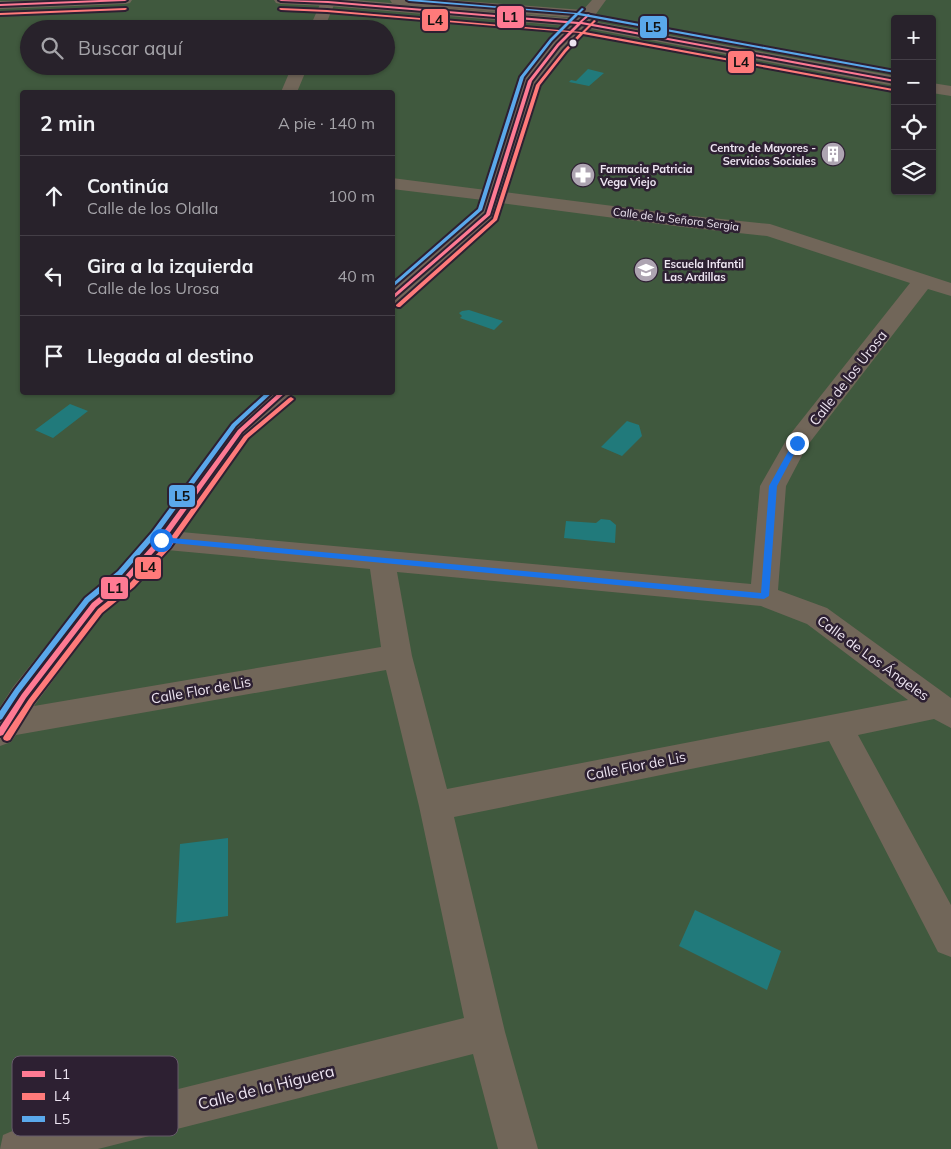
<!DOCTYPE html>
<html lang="es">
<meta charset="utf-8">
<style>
body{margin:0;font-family:Mulish,sans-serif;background:#302a33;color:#f1f3f6}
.controls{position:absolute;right:15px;top:15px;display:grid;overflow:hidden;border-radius:5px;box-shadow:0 1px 4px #0004}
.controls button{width:45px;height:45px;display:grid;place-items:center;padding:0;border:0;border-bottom:1px solid #443f47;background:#28222b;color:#f1f3f6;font:25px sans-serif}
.stop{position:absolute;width:15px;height:15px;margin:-11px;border:4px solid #1a73e8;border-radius:50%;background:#fff}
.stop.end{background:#1a73e8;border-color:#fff;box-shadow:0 1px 5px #0008}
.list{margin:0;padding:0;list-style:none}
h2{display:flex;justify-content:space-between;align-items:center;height:65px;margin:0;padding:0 20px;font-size:21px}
h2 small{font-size:16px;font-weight:400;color:#a5a4a9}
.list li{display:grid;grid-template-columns:32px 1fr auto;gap:15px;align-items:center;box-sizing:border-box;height:80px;padding:0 20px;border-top:1px solid #443f47}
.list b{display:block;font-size:19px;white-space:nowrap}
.list p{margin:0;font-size:16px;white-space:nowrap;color:#a5a4a9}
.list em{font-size:16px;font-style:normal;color:#a5a4a9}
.icon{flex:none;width:28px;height:28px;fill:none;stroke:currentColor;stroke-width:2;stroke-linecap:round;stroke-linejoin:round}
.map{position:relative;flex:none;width:951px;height:1149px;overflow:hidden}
.search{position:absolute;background:#28222b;box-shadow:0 1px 4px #0004;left:20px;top:20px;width:375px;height:55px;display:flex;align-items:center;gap:12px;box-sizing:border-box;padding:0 18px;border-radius:28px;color:#a5a4a9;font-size:19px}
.panel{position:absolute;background:#28222b;box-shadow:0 1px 4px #0004;left:20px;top:90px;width:375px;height:305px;border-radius:5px}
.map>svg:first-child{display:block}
</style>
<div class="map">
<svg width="951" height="1149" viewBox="0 0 951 1149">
<rect width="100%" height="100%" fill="#362e39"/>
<path fill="#40593e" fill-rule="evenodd" d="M0,0H951V1149H0ZM895,19H932V191H895ZM29,29H386V66H29ZM22,92H392V392H22Z"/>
<path fill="#217a7b" d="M588,69L604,73L589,86L569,82L571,80L576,81Z
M469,310L503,321L494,330L460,318L462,316L459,313L462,311Z
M70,404L88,411L53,438L35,430Z
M627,421L639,425L642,436L622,456L601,447Z
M601,519L610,520L616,525L615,543L564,538L566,521L596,523Z
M228,838V916L176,923L180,844Z
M695,910L781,951L767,990L679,946Z"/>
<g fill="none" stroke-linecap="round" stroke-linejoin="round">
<path fill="#716659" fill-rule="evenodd" d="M322,0H336L324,29H309Z
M390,0H451L583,10L592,0H606L593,18L563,48L538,82L504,192L683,215L770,224L951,283V296L928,289L807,446L786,486L778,590L827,608L951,698V728L934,719L858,735L951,905V957L938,952L829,741L454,817L505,1032L538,1149H498L473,1054L98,1149H0L3,1135L17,1129L464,1018L419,806L386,670L16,735L11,742L0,746V707L13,687L84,598L116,572L152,533L231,426L270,392H296L249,436L181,532L751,584L760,486L788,437L910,283L767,236L683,227L501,203L495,219L399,303L392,305V288L479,213L483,200L392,189V178L486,190L522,81L553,42L576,18L397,4L392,3ZM167,550L370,569L381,647L34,706L104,612L136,586ZM397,572L761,606L807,624L908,700L447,789L412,656Z
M292,66H308L297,92H281Z"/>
<path fill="#716659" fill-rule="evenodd" d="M132,0L130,3L125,4L0,9V1Z
M274,0H355L580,19L895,76V86L580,27L328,6L281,4L276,3Z
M932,83L951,86V96L932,93Z"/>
<g stroke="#2d2032" stroke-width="4">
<path id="bus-1" d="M101,0H127L125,1L0,6V4Z
M279,0L328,1L579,22L588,14L590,15L582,22L895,80V82L581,24L559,46L532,81L490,215L392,300V296L486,214L528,81L557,44L577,24L328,3L281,1Z
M280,392H286L242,432L163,542L128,581L96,607L26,698L3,735L0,736V727L22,694L92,603L124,577L159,538L238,430Z"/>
</g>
<g stroke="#2d2032" stroke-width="4">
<path id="bus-2" d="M126,8L127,9L125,10L0,15V13Z
M280,8L327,10L582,32L594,20L596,21L585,32L893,89L895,90L893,91L583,34L566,52L540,85L497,220L400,307H398L396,306V305L493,219L536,85L564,50L580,33L327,12L281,10L279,9Z
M291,397L294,399L293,400L248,438L170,548L134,587L102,613L33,703L10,740L7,741L4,740L3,738L4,736L29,699L98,609L130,583L166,544L244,436L289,398Z"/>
</g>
<g stroke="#2d2032" stroke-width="4">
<path id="bus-3" d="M407,0H421L577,13L582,8L584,9L580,13L895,71V73L578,15L552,41L524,77L482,210L392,288V284L478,209L520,77L550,39L575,14L409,1Z
M267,392H273L236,426L156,536L122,575L89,602L19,693L2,719L0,720V711L15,689L85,598L118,571L152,532L232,424Z"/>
</g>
<use href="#bus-1" fill="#fe7a93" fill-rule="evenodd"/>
<use href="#bus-2" fill="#ff7a7a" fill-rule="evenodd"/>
<use href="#bus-3" fill="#5aa8eb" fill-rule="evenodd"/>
</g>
<path fill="#1a73e8" d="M794,441L800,443L777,486L769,596L764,599L161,542L157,540L161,537L761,593L769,486Z"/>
<defs>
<g id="building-disc" transform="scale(1.25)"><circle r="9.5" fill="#ada4b1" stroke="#2d2032"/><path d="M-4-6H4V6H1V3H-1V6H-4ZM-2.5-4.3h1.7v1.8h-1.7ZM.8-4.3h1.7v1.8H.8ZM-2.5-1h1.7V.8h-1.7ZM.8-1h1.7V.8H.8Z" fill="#fff"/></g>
<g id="pharmacy-disc" transform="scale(1.25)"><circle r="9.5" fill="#ada4b1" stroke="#2d2032"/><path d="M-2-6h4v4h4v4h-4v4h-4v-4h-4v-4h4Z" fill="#fff"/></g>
<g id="school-disc" transform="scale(1.25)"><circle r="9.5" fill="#ada4b1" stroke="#2d2032"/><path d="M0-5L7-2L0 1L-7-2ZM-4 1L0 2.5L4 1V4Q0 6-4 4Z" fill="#fff"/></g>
</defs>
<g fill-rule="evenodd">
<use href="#building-disc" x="833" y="154"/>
<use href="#pharmacy-disc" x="583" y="175"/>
<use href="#school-disc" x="646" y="270"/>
</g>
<circle fill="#ede4f1" stroke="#2d2032" stroke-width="2" cx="573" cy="43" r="4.5"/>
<g text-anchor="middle" stroke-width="5" stroke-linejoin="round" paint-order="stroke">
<g font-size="11" font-weight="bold" fill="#ede4f1" stroke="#2d2032" text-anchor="start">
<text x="816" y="152" text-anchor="end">Centro de Mayores -<tspan x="816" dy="13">Servicios Sociales</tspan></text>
<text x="600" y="173">Farmacia Patricia<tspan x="600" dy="13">Vega Viejo</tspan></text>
<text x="664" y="268">Escuela Infantil<tspan x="664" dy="13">Las Ardillas</tspan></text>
</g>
<g font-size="11" fill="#ede4f1" stroke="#2d2032">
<text transform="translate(676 219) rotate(7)" y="4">Calle de la Señora Sergia</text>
</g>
<g font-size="14" fill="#ede4f1" stroke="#2d2032">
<text transform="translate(848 378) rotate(-52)" y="5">Calle de los Urosa</text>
<text transform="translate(873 658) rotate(36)" y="5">Calle de Los Ángeles</text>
<text transform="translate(201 690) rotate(-10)" y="5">Calle Flor de Lis</text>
<text transform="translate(636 766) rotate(-11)" y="5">Calle Flor de Lis</text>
</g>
<g font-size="16" fill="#ede4f1" stroke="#2d2032">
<text transform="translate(266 1087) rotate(-14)" y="6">Calle de la Higuera</text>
</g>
</g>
<rect x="12" y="1056" width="166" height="80" rx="8" fill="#2d2032" stroke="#675b6b" stroke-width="1"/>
<rect x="22" y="1071" width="23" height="6" fill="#fe7a93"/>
<rect x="22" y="1093" width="23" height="7" fill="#ff7a7a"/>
<rect x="22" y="1116" width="23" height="6" fill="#5aa8eb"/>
<g font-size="14" fill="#ede4f1">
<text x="54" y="1079">L1</text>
<text x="54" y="1101">L4</text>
<text x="54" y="1124">L5</text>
</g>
<g stroke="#2d2032" stroke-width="2">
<rect x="496" y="5" width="29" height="24" rx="5" fill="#fe7a93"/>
<rect x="421" y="8" width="28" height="24" rx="5" fill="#ff7a7a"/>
<rect x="639" y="15" width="29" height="24" rx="5" fill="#5aa8eb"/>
<rect x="727" y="50" width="28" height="24" rx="5" fill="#ff7a7a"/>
<rect x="168" y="484" width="28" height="24" rx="5" fill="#5aa8eb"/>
<rect x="134" y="556" width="28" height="24" rx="5" fill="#ff7a7a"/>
<rect x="100" y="576" width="29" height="24" rx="5" fill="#fe7a93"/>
</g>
<g font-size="14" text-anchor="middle" font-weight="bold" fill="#111">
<text x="510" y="22">L1</text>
<text x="435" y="25">L4</text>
<text x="653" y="32">L5</text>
<text x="741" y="67">L4</text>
<text x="182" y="501">L5</text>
<text x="148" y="572">L4</text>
<text x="115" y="593">L1</text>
</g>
</svg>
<div class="controls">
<button>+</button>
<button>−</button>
<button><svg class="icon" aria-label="locate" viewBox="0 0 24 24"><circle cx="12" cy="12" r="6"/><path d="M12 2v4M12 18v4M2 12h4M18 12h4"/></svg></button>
<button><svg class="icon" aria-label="layers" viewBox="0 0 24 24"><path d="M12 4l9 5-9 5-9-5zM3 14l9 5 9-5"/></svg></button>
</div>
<div class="stop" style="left:161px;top:540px"></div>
<div class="stop end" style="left:797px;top:443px"></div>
<div class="search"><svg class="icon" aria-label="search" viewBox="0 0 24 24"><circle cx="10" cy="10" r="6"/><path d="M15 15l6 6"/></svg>Buscar aquí</div>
<section class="panel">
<h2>2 min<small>A pie · 140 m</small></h2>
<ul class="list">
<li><svg class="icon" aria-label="ahead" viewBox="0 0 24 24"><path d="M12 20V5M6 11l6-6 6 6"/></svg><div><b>Continúa</b><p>Calle de los Olalla</p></div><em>100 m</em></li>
<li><svg class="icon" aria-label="left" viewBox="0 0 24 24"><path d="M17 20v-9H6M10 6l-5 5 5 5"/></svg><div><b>Gira a la izquierda</b><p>Calle de los Urosa</p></div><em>40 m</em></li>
<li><svg class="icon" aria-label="arrive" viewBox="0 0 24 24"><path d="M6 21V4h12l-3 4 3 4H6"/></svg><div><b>Llegada al destino</b></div></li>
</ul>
</section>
</div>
